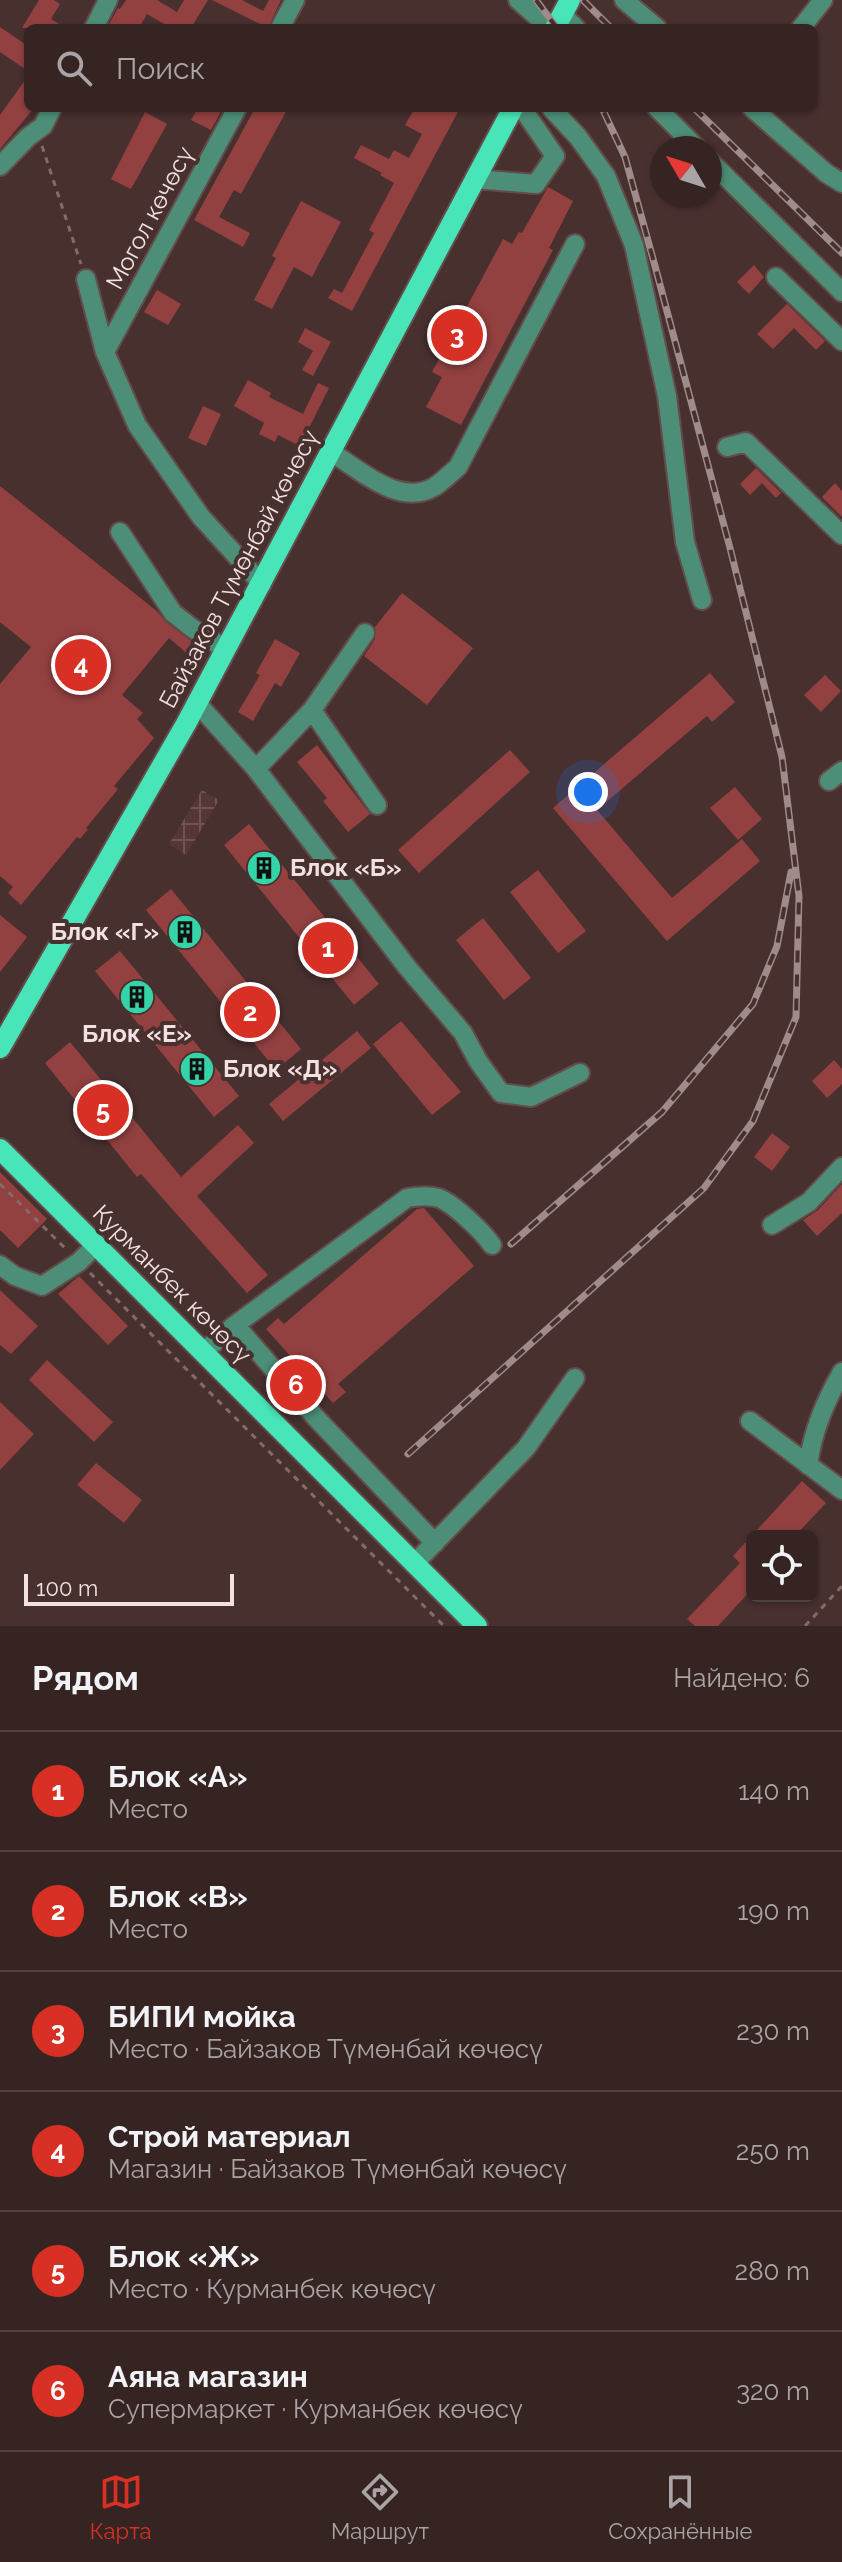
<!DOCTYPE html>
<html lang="ru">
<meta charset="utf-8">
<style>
body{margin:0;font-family:Raleway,sans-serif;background:#413030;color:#f1f3f6}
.controls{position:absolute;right:24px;bottom:24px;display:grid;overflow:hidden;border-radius:12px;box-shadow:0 2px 6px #0004}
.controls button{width:72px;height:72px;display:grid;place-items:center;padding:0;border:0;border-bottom:2px solid #504141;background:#362423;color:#f1f3f6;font:40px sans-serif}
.compass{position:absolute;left:650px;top:136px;width:72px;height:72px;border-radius:50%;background:#362423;box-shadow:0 2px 6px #0004;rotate:309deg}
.scale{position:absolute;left:24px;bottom:20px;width:210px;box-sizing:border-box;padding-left:8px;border:4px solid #f1e1e0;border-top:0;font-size:22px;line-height:28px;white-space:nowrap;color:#f1e1e0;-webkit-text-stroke:6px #48302f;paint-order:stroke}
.you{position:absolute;left:588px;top:792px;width:28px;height:28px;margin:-20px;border:6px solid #fff;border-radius:50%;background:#1a73e8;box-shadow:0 0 0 12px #1a73e833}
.badge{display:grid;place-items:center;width:52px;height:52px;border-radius:50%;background:#d93025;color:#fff;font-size:26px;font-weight:700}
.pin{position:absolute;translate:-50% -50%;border:4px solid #fff;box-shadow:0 2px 8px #0006}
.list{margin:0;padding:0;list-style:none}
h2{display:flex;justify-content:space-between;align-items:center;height:104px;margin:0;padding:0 32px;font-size:34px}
h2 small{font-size:26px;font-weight:400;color:#aaa4a6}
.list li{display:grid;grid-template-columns:52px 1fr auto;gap:24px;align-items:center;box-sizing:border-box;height:120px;padding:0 32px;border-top:2px solid #504141}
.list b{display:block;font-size:30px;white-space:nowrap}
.list p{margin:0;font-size:26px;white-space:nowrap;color:#aaa4a6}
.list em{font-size:26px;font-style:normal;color:#aaa4a6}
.icon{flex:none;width:44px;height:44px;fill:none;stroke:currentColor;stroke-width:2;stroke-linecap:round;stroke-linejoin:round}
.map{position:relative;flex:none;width:842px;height:1626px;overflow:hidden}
.search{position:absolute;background:#362423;box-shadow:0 2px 6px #0004;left:24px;right:24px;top:24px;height:88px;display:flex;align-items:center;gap:20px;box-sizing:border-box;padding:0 28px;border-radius:12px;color:#aaa4a6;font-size:30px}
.sheet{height:824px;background:#362423}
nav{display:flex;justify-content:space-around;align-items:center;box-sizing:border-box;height:112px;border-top:2px solid #504141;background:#362423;font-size:22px;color:#aaa4a6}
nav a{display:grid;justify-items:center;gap:4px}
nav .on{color:#d93025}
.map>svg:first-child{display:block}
</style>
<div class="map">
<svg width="842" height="1626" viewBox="0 0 842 1626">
<defs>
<pattern id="industrial-grid" width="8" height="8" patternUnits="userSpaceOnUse" patternTransform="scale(2)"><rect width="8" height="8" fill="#563735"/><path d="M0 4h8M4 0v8" fill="none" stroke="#6f5452"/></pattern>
</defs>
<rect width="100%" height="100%" fill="#48302f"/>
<path fill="url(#industrial-grid)" d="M202,790L219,800L186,855L169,844Z"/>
<path fill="#934140" d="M39,0H54L60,4L51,19L66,28H22Z
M126,0H157L177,12L184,0H208L191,28H171L147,14L139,28H107L118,8L120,9Z
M212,0H242L263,11L269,0H281L268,28Z
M0,27L28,46V71L0,52Z
M28,76V108H34L0,149V115Z
M198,108H223L211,130L191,120Z
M255,108H288L241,194L234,190L219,217L250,233L243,247L194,220Z
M415,108H460L352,311L328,298L334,289L342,293L374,233L369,230L394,183L380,175L382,173L354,158L361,145L389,159L394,150L409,158L422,134L405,125Z
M145,112L167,124L131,189L111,179Z
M548,187L573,201L549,248L553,250L461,425L426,407L442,377L432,372L503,239L512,244L519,232L522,233Z
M301,201L341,222L312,277L294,267L272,309L254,300L276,258L272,256Z
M754,265L764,277L749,294L737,282Z
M157,290L181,304L168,325L144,312Z
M787,304L825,341L816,350L794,328L773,349L757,334Z
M305,328L331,342L313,376L302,370L313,351L298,342Z
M248,380L271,393L269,397L303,414L318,383L329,388L300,446L278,435L275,442L259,434L264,423L234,406Z
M203,406L221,414L206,446L188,438Z
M756,468L781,493L776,498L762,483L750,495L740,484Z
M835,483L842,491V517L822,497Z
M0,486L158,612L166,622L198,646L190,656L169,638L122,695L143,713L137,719L154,738L114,786L118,789L86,828L88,829L80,839L77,837L21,905L8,893L13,887L0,876V684L31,647L0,622Z
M402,593L473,648L427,705L364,656L375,639V627Z
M275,639L300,653L281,687L275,683L253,721L238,712L260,675L256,673Z
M710,673L735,702L712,722L707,716L597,810L672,898L742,839L760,861L667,941L553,808Z
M825,675L841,691L821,712L804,695Z
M317,745L370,814L348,832L323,801L327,798L297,762Z
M510,750L530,772L419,873L398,850Z
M735,787L762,819L738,840L710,808Z
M249,824L379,984L354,1005L224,845Z
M538,870L586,931L558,953L510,892Z
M171,889L301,1049L276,1070L146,910Z
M0,915L27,937L0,972Z
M483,918L531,978L504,1000L456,940Z
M120,951L239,1096L214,1117L95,971Z
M401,1021L461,1092L432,1115L373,1044Z
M357,1031L371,1048L283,1121L269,1104Z
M70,1042L181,1177L238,1125L254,1143L197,1196L268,1275L247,1293L141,1174L137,1177L45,1063Z
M834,1060L842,1069V1084L827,1098L812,1081Z
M772,1133L790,1147L772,1171L754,1157Z
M0,1172L47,1219L18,1248L0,1230Z
M842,1184V1213L817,1236L803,1220L818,1210Z
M424,1208L474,1266L338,1384L346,1392L333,1403L266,1329L278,1318L284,1324L417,1209Z
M79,1276L128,1326L108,1345L58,1294Z
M0,1290L38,1326L11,1354L0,1345Z
M47,1360L113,1422L94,1442L29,1380Z
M0,1402L34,1434L0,1470Z
M96,1463L142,1500L124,1523L77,1485Z
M802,1481L826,1503L795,1536H752V1589L718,1626H695L687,1619L740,1563L733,1556Z"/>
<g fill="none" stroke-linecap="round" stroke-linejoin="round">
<g stroke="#634c4b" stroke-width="22">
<path id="minor" d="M518,0L550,28
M624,0L657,28
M563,15L576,28
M94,28L108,0
M280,28L295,0
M801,28L823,0
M551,108L578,137L606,176L634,245L667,396L685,542L702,600
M657,108L697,148
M752,108L826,173L842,183
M710,161L842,292
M0,166L28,137L43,126L52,108
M475,179L536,184L555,156L522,108
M776,277L842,341
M86,279L105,352L137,425L201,517L262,584
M105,352L237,108
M727,447L746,442L842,535
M331,452C360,470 399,507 434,487C442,482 451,473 458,467L575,244
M120,532L173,613L192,628L226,649
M197,703L256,769L407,967L463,1033L478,1061L501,1093L531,1097L580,1073
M312,710L377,805
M256,769L312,710L365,633
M829,781L842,771
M772,1225L809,1202L842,1167
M0,1265L15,1276L42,1286L79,1262L96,1245
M235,1325L318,1420L435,1543
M203,1352L235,1325L407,1198C417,1196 428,1195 439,1198C454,1204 483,1232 492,1245
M750,1421L842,1490
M808,1465C813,1430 825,1402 842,1372
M414,1564L526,1448L575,1378"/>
</g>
<g stroke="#634c4b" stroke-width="24">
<path id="major" d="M555,28L570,0
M0,1048L187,722L513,108
M0,1149L477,1626"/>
</g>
<path stroke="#826c6b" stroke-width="3" stroke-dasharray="6 6" stroke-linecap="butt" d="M42,146L81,264
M0,1184L67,1250
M90,1273L444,1626
M805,1626L842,1586"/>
<use href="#minor" stroke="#4c8e77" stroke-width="18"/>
<use href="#major" stroke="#47e5b7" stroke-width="20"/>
<g stroke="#9f8b8a" stroke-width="7">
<path id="rail" d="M536,0L557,28
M583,0L611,28
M694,108L842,253
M511,1244L662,1112L753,1004L777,946L791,872
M408,1454L704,1188L753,1121L796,1017L799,896L782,757L730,548L655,266L625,157L602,108"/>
</g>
<use href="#rail" stroke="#48302f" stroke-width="4" stroke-dasharray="12" stroke-linecap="butt"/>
</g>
<defs>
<g id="building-disc" transform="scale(1.8)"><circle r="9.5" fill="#34d4a8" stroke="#48302f"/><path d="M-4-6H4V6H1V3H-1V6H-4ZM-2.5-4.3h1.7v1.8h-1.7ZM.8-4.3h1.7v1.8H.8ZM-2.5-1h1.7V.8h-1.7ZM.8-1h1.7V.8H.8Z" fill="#111"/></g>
</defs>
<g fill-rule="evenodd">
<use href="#building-disc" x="264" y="868"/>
<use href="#building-disc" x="185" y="932"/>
<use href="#building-disc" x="137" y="997"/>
<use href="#building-disc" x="197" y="1069"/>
</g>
<g text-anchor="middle" stroke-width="8" stroke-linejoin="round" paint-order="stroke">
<g font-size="24" fill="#f1e1e0" stroke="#48302f">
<text transform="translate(150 218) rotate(-62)" y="8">Могол көчөсү</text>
<text transform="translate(239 569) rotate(-62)" y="8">Байзаков Түмөнбай көчөсү</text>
<text transform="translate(172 1284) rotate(45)" y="8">Курманбек көчөсү</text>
</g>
<g font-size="24" font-weight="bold" fill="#f1e1e0" stroke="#48302f" text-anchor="start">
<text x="290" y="876">Блок «Б»</text>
<text x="159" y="940" text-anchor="end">Блок «Г»</text>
<text x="137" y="1042" text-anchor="middle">Блок «Е»</text>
<text x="223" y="1077">Блок «Д»</text>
</g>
</g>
</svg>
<div class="controls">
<button><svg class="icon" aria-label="locate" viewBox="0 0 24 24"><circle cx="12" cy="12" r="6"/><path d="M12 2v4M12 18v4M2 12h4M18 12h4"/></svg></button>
</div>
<svg class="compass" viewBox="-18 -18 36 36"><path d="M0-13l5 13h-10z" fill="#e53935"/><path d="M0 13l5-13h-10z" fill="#aaa4a6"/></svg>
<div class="scale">100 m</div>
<div class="you"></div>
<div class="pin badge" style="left:328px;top:948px">1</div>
<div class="pin badge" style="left:250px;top:1012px">2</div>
<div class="pin badge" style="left:457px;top:335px">3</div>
<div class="pin badge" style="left:81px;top:665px">4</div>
<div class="pin badge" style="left:103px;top:1110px">5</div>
<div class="pin badge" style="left:296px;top:1385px">6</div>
<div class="search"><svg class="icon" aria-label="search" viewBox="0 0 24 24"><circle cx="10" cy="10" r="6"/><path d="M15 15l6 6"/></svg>Поиск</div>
</div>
<section class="sheet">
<h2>Рядом<small>Найдено: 6</small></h2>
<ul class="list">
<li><span class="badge">1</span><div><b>Блок «А»</b><p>Место</p></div><em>140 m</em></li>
<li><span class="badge">2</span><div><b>Блок «В»</b><p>Место</p></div><em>190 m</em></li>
<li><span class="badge">3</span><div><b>БИПИ мойка</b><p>Место · Байзаков Түмөнбай көчөсү</p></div><em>230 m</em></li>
<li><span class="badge">4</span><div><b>Строй материал</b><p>Магазин · Байзаков Түмөнбай көчөсү</p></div><em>250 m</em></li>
<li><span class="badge">5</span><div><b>Блок «Ж»</b><p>Место · Курманбек көчөсү</p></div><em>280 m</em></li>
<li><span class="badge">6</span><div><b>Аяна магазин</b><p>Супермаркет · Курманбек көчөсү</p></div><em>320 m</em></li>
</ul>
</section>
<nav>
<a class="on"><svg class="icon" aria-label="map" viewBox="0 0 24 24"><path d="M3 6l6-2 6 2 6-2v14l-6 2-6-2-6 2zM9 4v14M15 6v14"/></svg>Карта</a>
<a><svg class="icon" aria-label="directions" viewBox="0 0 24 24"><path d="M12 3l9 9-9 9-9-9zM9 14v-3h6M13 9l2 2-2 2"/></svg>Маршрут</a>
<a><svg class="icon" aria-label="saved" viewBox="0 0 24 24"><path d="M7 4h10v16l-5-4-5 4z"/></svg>Сохранённые</a>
</nav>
